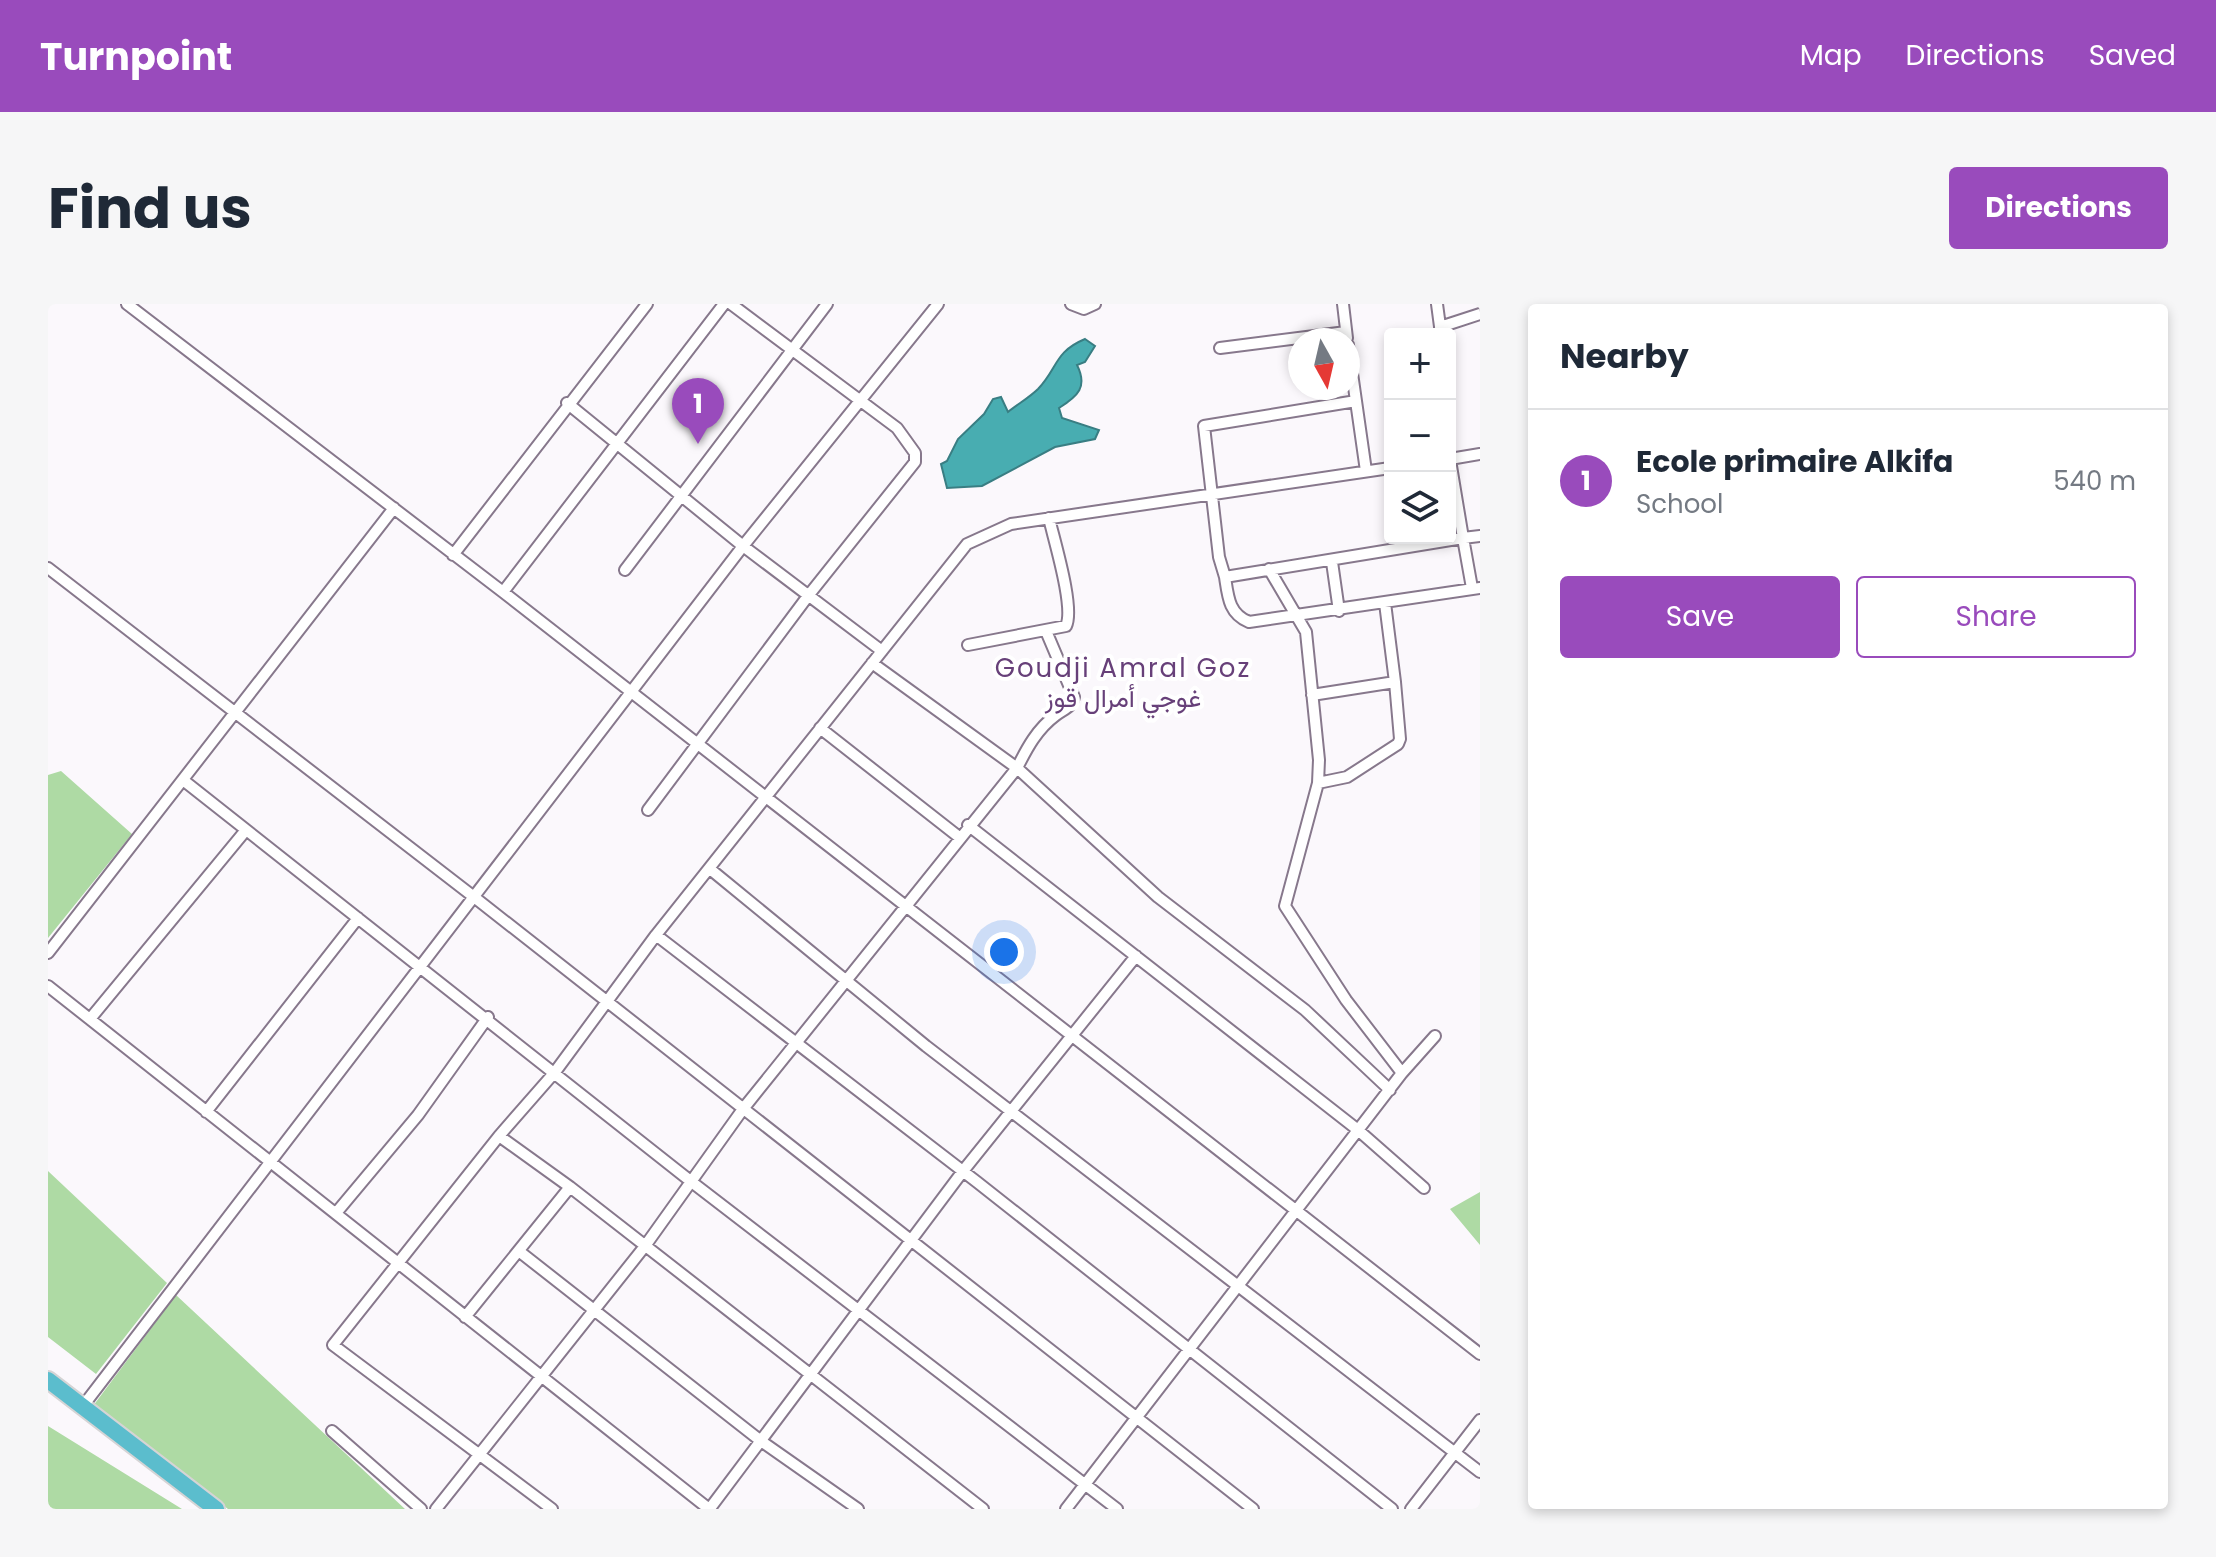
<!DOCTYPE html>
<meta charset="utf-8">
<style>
body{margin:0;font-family:Poppins,Vazirmatn,sans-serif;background:#f6f6f7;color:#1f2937}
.controls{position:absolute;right:24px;top:24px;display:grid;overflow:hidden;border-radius:8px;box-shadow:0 4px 12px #0003}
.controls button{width:72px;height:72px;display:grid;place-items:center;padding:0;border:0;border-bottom:2px solid #e0e1e3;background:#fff;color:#1f2937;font:40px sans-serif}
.compass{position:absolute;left:1240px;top:24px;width:72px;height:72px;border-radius:50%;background:#fff;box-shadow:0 4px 12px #0003;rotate:172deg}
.you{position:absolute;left:956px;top:648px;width:28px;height:28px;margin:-20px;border:6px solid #fff;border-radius:50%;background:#1a73e8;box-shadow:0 0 0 12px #1a73e833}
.badge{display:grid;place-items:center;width:52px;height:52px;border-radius:50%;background:#994bbc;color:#fff;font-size:26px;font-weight:700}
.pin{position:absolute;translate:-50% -66px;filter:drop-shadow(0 2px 4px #0008)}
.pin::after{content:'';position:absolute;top:42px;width:28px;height:24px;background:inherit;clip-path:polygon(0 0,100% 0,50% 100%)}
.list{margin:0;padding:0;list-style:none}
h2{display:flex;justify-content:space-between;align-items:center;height:104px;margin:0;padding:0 32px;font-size:34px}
h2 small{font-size:26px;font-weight:400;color:#747a83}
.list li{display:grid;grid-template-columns:52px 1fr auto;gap:24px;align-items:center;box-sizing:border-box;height:144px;padding:0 32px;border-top:2px solid #e0e1e3}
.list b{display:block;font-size:30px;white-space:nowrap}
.list p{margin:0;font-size:26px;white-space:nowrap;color:#747a83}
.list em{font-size:26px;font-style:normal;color:#747a83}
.actions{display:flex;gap:16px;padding:24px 32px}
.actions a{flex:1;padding:18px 0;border:2px solid #994bbc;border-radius:8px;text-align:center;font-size:28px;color:#994bbc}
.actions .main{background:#994bbc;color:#fff}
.icon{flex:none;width:44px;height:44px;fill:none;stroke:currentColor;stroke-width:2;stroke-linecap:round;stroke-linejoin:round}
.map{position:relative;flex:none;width:1432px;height:1205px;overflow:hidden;border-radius:8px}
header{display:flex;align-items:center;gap:48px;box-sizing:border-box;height:112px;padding:0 40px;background:#994bbc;color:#fff}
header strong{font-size:38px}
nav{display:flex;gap:44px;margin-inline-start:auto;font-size:28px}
.intro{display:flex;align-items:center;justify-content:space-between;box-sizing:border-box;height:192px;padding:0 48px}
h1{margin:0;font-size:56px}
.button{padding:20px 36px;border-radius:8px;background:#994bbc;color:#fff;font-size:28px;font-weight:700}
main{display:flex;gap:48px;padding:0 48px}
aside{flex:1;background:#fff;border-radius:8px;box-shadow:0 4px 12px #0003}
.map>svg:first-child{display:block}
</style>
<header>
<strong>Turnpoint</strong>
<nav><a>Map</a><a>Directions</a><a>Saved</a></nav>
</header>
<div class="intro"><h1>Find us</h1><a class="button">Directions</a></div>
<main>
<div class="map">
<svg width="1432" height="1205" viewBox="0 0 1432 1205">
<rect width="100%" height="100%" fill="#fbf8fc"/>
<path fill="#aedaa4" d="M13,467L84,530L0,634V471Z
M0,867L119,979L48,1070L0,1033Z
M1432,888V941L1402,905Z
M128,991L357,1205H180L45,1102Z
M0,1122L134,1205H0Z"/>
<path fill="#48adb1" stroke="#397e83" stroke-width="2" d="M1037,35L1047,42L1037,58L1029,61C1040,83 1030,92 1011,104L1014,114L1051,126L1047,135L1007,143L934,182L899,184L893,160L899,157L910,135L936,110L945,95L953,93L960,108C970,100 982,93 990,85C1010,64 1006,48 1037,35Z"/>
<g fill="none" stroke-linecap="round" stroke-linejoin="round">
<g stroke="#87788c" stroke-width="14">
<path id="minor" d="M79,0L455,288L1432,1050
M1023,0L1036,5L1047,0
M1295,0L1299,34
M1389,0L1393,30
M1392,23L1432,10
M1300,41L1318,167
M1172,44L1298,28
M1308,97L1156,122L1171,253L1177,273L1415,234L1424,284
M519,99L695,242L834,347
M1402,155L1432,150
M1402,156L1415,234L1432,232
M405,251L599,0
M1284,258L1291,307
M0,264L426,593L1205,1205
M1221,265L1258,328L1271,456L1270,479L1237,602L1298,696L1354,769
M577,266L779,0
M1177,273C1180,293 1181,310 1201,318L1432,284
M455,288L676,0
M920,341L1018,322C1027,304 1006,236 1001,214
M824,359L969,464L1110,593L1257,706L1342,786
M1264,391L1347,378L1337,299
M772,424L911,533
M135,476L645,879L1069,1205
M1270,479L1299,473L1350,440L1352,435L1347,378
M600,506L760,292L867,158V149L849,124L683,0
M920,521L1310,826L1376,884
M662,565L878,742L1432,1168
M608,631L929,878L1344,1205
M0,649L346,204
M0,682L661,1205
M42,715L198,526
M158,808L310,614
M451,832L522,883L935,1205
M288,909L370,811L440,713
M472,948L713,1137L810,1205
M417,1013L522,883
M35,1102L695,242L890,0
M284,1127L373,1205
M663,1203L915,867L1088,652
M388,1205L597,942L695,805L969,464C979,444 989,425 1008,411C1016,405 1024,403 1026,393L998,327
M504,1205L285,1041L451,832L507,768L608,631L919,240L963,220L1342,164
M1018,1205L1354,769L1387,732
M1363,1205L1432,1116"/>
</g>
<g stroke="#d5d4d5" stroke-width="20">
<path id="highway" d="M0,1076L168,1205"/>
</g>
<use href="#minor" stroke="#fff" stroke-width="10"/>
<use href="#highway" stroke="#5bbdcd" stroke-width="16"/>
</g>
<g text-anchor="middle" stroke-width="8" stroke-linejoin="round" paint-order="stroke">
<g font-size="26" letter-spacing="2" fill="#674079" stroke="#fff">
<text x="1075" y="373">Goudji Amral Goz<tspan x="1075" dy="30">غوجي أمرال قوز</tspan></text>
</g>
</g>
</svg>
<div class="controls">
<button>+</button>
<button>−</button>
<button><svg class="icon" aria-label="layers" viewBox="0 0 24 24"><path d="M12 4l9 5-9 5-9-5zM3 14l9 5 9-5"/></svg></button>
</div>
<svg class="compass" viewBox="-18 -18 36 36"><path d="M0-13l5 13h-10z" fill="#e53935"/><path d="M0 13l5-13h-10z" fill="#747a83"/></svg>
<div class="you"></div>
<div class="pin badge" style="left:650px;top:140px">1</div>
</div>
<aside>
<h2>Nearby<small></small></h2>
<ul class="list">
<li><span class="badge">1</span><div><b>Ecole primaire Alkifa</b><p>School</p></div><em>540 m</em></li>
</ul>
<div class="actions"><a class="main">Save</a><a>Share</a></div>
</aside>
</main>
